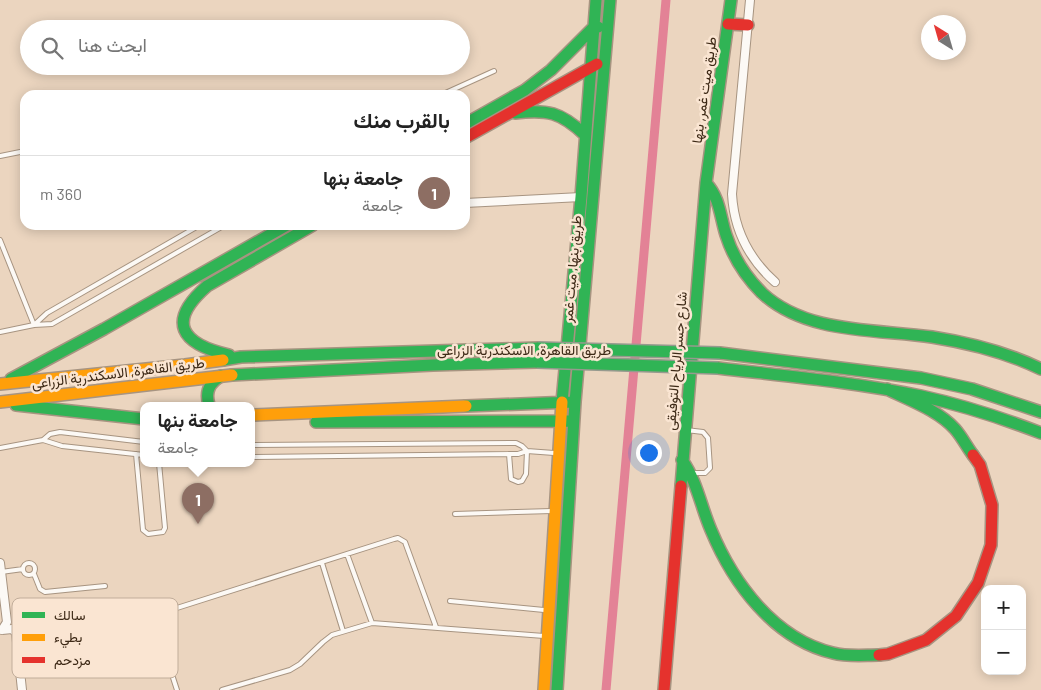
<!DOCTYPE html>
<html lang="ar">
<meta charset="utf-8">
<style>
body{margin:0;font-family:Barlow,Vazirmatn,sans-serif;background:#f6f6f6;color:#222;direction:rtl}
.controls{position:absolute;right:15px;bottom:15px;display:grid;overflow:hidden;border-radius:10px;box-shadow:0 2px 12px #0003}
.controls button{width:45px;height:45px;display:grid;place-items:center;padding:0;border:0;border-bottom:1px solid #e0e0e0;background:#fff;color:#222;font:25px sans-serif}
.compass{position:absolute;left:921px;top:15px;width:45px;height:45px;border-radius:50%;background:#fff;box-shadow:0 2px 12px #0003;rotate:323deg}
.you{position:absolute;left:648px;top:452px;width:18px;height:18px;margin:-12px;border:4px solid #fff;border-radius:50%;background:#1a73e8;box-shadow:0 0 0 8px #1a73e833}
.badge{display:grid;place-items:center;width:32px;height:32px;border-radius:50%;background:#7a6551;color:#fff;font-size:16px;font-weight:700}
.pin{position:absolute;translate:-50% -41px;filter:drop-shadow(0 1px 2px #0008)}
.pin::after{content:'';position:absolute;top:26px;width:18px;height:15px;background:inherit;clip-path:polygon(0 0,100% 0,50% 100%)}
.popup{position:absolute;left:140px;top:402px;width:115px;height:65px;box-sizing:border-box;display:grid;place-content:center;border-radius:10px;background:#fff;filter:drop-shadow(0 1px 4px #0005);font-size:16px;white-space:nowrap;color:#767676}
.popup b{font-size:19px;color:#222}
.popup::after{content:'';position:absolute;left:50%;top:100%;margin-left:-10px;border:10px solid transparent;border-top-color:#fff}
.list{margin:0;padding:0;list-style:none}
h2{display:flex;justify-content:space-between;align-items:center;height:65px;margin:0;padding:0 20px;font-size:21px}
h2 small{font-size:16px;font-weight:400;color:#767676}
.list li{display:grid;grid-template-columns:32px 1fr auto;gap:15px;align-items:center;box-sizing:border-box;height:75px;padding:0 20px;border-top:1px solid #e0e0e0}
.list b{display:block;font-size:19px;white-space:nowrap}
.list p{margin:0;font-size:16px;white-space:nowrap;color:#767676}
.list em{font-size:16px;font-style:normal;color:#767676}
.icon{flex:none;width:28px;height:28px;fill:none;stroke:currentColor;stroke-width:2;stroke-linecap:round;stroke-linejoin:round}
.map{position:relative;flex:none;width:1041px;height:690px;overflow:hidden;direction:ltr}
.search{position:absolute;background:#fff;box-shadow:0 2px 12px #0003;left:20px;top:20px;width:450px;height:55px;display:flex;align-items:center;gap:12px;box-sizing:border-box;padding:0 18px;border-radius:28px;color:#767676;font-size:19px}
.panel{position:absolute;background:#fff;box-shadow:0 2px 12px #0003;left:20px;top:90px;width:450px;height:140px;border-radius:15px;direction:rtl}
.map>svg:first-child{display:block}
</style>
<div class="map">
<svg width="1041" height="690" viewBox="0 0 1041 690">
<rect width="100%" height="100%" fill="#ebd5bf"/>
<g fill="none" stroke-linecap="round" stroke-linejoin="round">
<path stroke="#e38296" stroke-width="9" d="M606,690L666,0"/>
<g stroke="#a79481" stroke-width="6">
<path id="lane" d="M427,95L436,94L440,95
M441,95L494,71
M0,156L25,151
M0,240L34,325
M34,325L47,313L200,225
M0,332L34,325L52,324L225,225
M686,430L703,432L708,438L710,468L705,473H694
M43,440L50,434L60,432L144,442
M252,445L516,443L522,446L527,451L526,474L522,481L518,482L511,479L509,454
M0,448L43,440L62,446L144,455
M136,454L143,530L148,534L163,532L165,528L159,463
M252,457L518,454L527,451L554,453
M455,514L552,511
M347,554L372,623
M23 569a6 6 0 1 1 12 0a6 6 0 1 1-12 0Z
M322,563L343,631
M1,572L23,569
M34,574L40,589L45,592L105,586
M450,601L544,610
M31,643L146,609L153,611L158,614
M177,690L155,622L158,614L394,539L398,538L405,542L436,627
M222,690L290,670L300,664L323,642L332,635L372,623L544,636"/>
</g>
<g stroke="#a79481" stroke-width="10">
<path id="street" d="M750,0L732,194C734,230 748,258 775,282
M465,203L581,197
M0,563L7,622L2,630
M2,630L12,629L16,633L22,690"/>
</g>
<g stroke="#a79481" stroke-width="14">
<path id="fast" d="M515,113C547,109 561,112 585,135
M465,124L525,90L551,70L594,27H598
M706,183C720,198 720,216 726,235C733,257 746,277 762,293C806,334 876,329 932,337C970,343 1006,352 1041,369
M720,353L921,378L972,389L1041,412
M229,355C181,344 166,322 207,286L313,225
M223,360L241,357L538,348
M718,368C786,376 854,382 921,396C962,405 1002,418 1041,433
M232,375L433,365L537,362
M11,379L104,329L287,225
M887,389C909,400 938,410 955,429C962,437 967,447 973,455
M562,402L581,197L596,0
M16,405L144,419
M209,405C205,392 209,383 221,376
M466,406L571,402
M316,422L568,421
M682,460C697,481 701,507 711,530C733,583 774,639 833,653C848,657 864,655 879,655
M681,486L706,183L731,0
M557,690L575,402L610,0"/>
</g>
<g stroke="#a79481" stroke-width="14">
<path id="slow" d="M0,384L185,365L223,360
M0,402L232,375
M252,415L466,406
M544,690L562,402"/>
</g>
<g stroke="#a79481" stroke-width="14">
<path id="jam" d="M728,24L748,25
M465,138L597,64
M879,655L888,654L926,640L956,616L978,583L991,545L992,505L980,465L973,455
M664,690L681,486"/>
</g>
<use href="#lane" stroke="#fcf9f5" stroke-width="4"/>
<use href="#street" stroke="#fcf9f5" stroke-width="8"/>
<use href="#fast" stroke="#30b455" stroke-width="11"/>
<use href="#slow" stroke="#ff9f0a" stroke-width="11"/>
<use href="#jam" stroke="#e5322d" stroke-width="11"/>
<g stroke="#969a8e" stroke-width="14" stroke-linecap="butt">
<path id="fast-bridge" d="M538,348L720,353
M537,362L718,368"/>
</g>
<use href="#fast-bridge" stroke="#30b455" stroke-width="11"/>
</g>
<g text-anchor="middle" stroke-width="5" stroke-linejoin="round" paint-order="stroke">
<g font-size="14" fill="#3d2916" stroke="#fae5d2">
<text transform="translate(704 90) rotate(-82)" y="5">طريق ميت غمر, بنها</text>
<text transform="translate(572 269) rotate(-85)" y="5">طريق بنها, ميت غمر</text>
<text x="524" y="355">طريق القاهرة, الاسكندرية الزراعى</text>
<text transform="translate(676 361) rotate(-85)" y="5">شارع جسر الرياح التوفيقى</text>
<text transform="translate(118 373) rotate(-7)" y="5">طريق القاهرة, الاسكندرية الزراعى</text>
</g>
</g>
<rect x="12" y="598" width="166" height="80" rx="8" fill="#fae5d2" stroke="#c1ad9a" stroke-width="1"/>
<rect x="22" y="612" width="23" height="6" fill="#30b455"/>
<rect x="22" y="634" width="23" height="7" fill="#ff9f0a"/>
<rect x="22" y="657" width="23" height="6" fill="#e5322d"/>
<g font-size="14" fill="#3d2916">
<text x="54" y="620">سالك</text>
<text x="54" y="642">بطيء</text>
<text x="54" y="665">مزدحم</text>
</g>
</svg>
<div class="controls">
<button>+</button>
<button>−</button>
</div>
<svg class="compass" viewBox="-18 -18 36 36"><path d="M0-13l5 13h-10z" fill="#e53935"/><path d="M0 13l5-13h-10z" fill="#767676"/></svg>
<div class="you"></div>
<div class="pin badge" style="left:198px;top:524px;background:#8d6e63">1</div>
<div class="popup"><b>جامعة بنها</b>جامعة</div>
<div class="search"><svg class="icon" aria-label="search" viewBox="0 0 24 24"><circle cx="10" cy="10" r="6"/><path d="M15 15l6 6"/></svg>ابحث هنا</div>
<section class="panel">
<h2>بالقرب منك<small></small></h2>
<ul class="list">
<li><span class="badge" style="background:#8d6e63">1</span><div><b>جامعة بنها</b><p>جامعة</p></div><em>360 m</em></li>
</ul>
</section>
</div>
